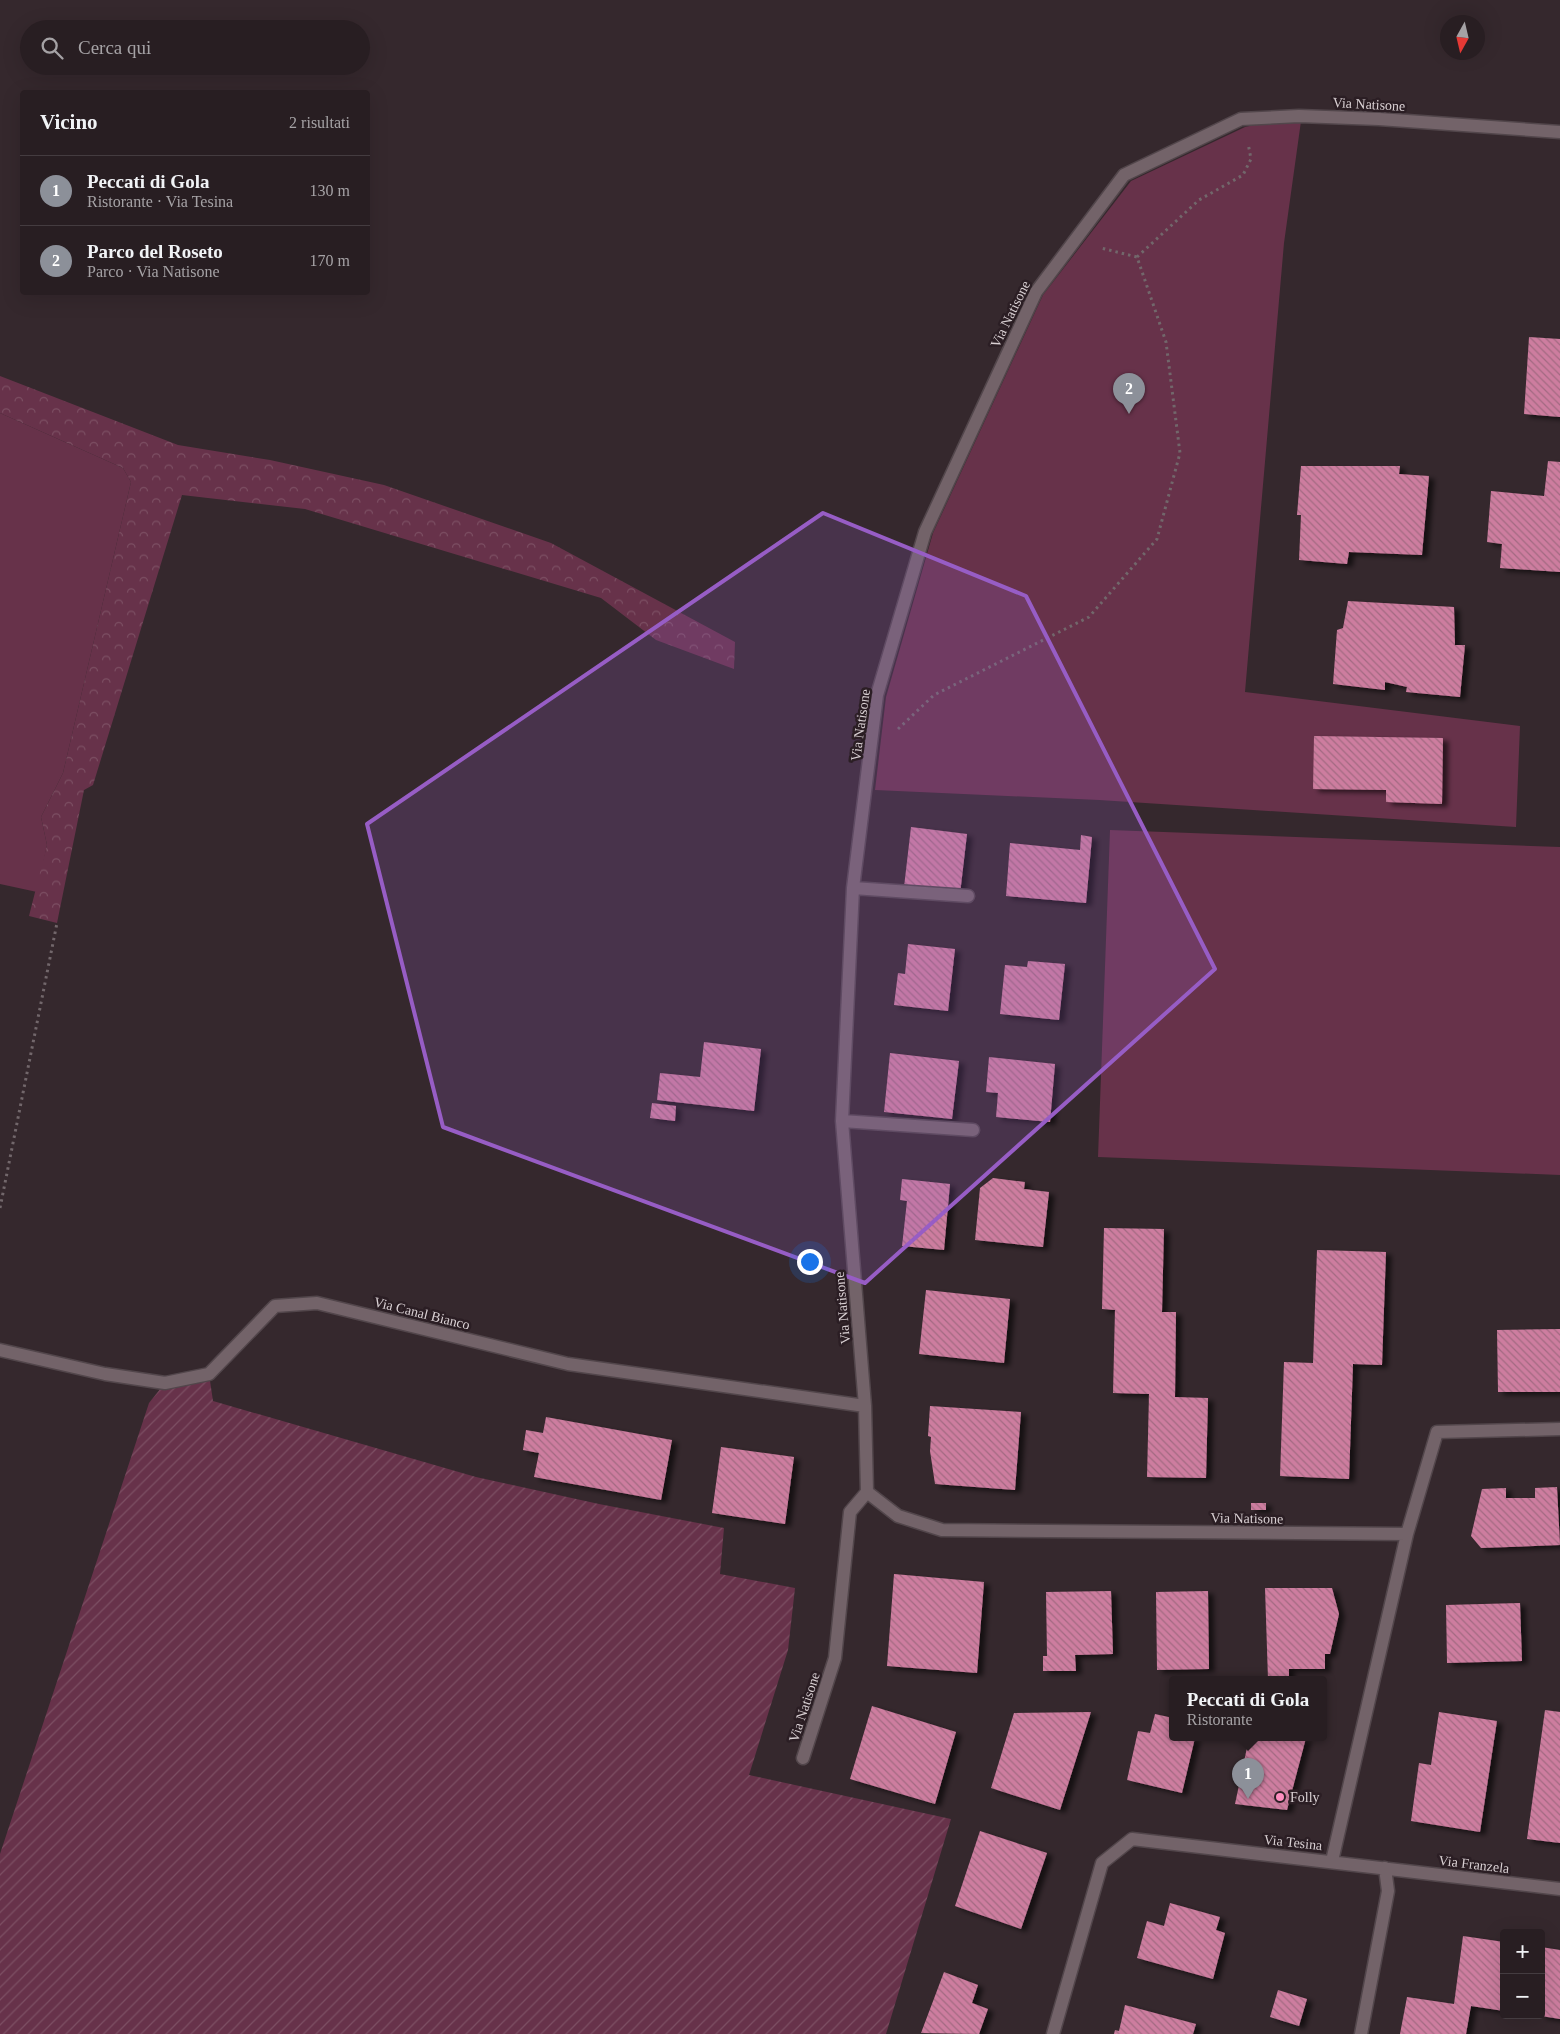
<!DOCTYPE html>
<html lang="it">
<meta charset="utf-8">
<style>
body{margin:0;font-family:"Times New Roman",serif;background:#342b2f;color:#f1f3f6}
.controls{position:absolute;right:15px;bottom:15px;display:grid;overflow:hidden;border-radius:5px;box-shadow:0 5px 20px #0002}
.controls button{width:45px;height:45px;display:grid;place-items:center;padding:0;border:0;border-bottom:1px solid #443c40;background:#281e22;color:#f1f3f6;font:25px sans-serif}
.compass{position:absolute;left:1440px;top:15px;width:45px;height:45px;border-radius:50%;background:#281e22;box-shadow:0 5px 20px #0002;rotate:188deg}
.you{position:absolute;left:809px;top:1261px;width:18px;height:18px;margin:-12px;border:4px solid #fff;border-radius:50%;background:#1a73e8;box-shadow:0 0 0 8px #1a73e833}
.badge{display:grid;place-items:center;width:32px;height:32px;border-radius:50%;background:#8c9099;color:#fff;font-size:16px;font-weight:700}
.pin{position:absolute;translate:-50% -41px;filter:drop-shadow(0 1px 2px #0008)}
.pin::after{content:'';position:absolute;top:26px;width:18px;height:15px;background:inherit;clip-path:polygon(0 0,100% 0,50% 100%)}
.popup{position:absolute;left:1169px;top:1676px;width:158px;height:65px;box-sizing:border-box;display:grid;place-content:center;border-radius:5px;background:#281e22;filter:drop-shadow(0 1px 4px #0005);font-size:16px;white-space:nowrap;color:#a5a2a5}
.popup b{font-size:19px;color:#f1f3f6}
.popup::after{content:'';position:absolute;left:50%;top:100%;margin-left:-10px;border:10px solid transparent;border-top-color:#281e22}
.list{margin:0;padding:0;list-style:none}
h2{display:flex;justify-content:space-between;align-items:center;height:65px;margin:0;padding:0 20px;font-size:21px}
h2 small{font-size:16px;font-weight:400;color:#a5a2a5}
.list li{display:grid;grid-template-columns:32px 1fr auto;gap:15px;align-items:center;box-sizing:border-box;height:70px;padding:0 20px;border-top:1px solid #443c40}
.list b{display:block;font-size:19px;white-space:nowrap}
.list p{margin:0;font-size:16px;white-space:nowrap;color:#a5a2a5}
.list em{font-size:16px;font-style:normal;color:#a5a2a5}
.icon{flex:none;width:28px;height:28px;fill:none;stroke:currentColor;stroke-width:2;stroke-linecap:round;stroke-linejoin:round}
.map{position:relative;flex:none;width:1560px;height:2034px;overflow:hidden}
.search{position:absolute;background:#281e22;box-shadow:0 5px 20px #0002;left:20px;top:20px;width:350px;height:55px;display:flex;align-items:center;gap:12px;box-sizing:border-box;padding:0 18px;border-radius:28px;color:#a5a2a5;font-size:19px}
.panel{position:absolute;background:#281e22;box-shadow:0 5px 20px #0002;left:20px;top:90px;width:350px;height:205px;border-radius:5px}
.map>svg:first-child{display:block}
</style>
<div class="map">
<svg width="1560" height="2034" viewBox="0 0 1560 2034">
<defs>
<pattern id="forest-crowns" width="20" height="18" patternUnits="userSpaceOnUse" patternTransform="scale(1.25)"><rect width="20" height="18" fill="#67324a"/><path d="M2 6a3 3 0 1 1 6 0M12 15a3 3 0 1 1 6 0" fill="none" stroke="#7c4f63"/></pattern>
<pattern id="garden-furrows" width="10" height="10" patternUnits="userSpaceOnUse" patternTransform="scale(1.25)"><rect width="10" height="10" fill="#67324a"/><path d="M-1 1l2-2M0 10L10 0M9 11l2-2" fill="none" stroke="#7c4f63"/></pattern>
<pattern id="building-back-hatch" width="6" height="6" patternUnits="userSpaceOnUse" patternTransform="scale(1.25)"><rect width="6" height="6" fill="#cd7d9f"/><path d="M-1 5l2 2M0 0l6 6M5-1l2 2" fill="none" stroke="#a36a82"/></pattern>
<filter id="shadow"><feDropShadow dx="5.5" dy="3" stdDeviation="2.5" flood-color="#0009"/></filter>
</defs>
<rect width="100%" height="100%" fill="#35282d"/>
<path fill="#67324a" d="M1302,114L1284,243L1245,692L1520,726L1516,827L1099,800L875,790L886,697L933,533L1043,295L1131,181L1245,127Z
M0,413L123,468L131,482L63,773L41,817L47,845L37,892L0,884Z
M1110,830L1560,847V1175L1098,1157Z"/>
<path fill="url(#forest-crowns)" d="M0,376L178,445L270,460L384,485L551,543L735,642L734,669L656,640L601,598L305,509L182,495L93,785L84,790L57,923L29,916L47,845L41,817L63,773L131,482L123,468L0,413Z"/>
<path fill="url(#garden-furrows)" d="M209,1374L213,1401L476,1477L599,1504L724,1528L720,1574L795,1588L788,1650L749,1775L951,1819L886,2034H0V1854L149,1403L165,1383Z"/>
<path fill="url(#building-back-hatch)" filter="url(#shadow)" d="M1529,337L1560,339V417L1524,414Z
M1548,461L1560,462V572L1500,568L1502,544L1487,542L1491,491L1544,496Z
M1301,466H1400L1399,474L1429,476L1422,555L1349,552L1347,564L1299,560L1301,515H1297Z
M1348,601L1454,607L1455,645H1465L1460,697L1406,692L1407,687L1385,682V690L1333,684L1337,630L1343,628Z
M1314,736L1443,738L1442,804L1386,802V790L1313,789Z
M911,827L967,834L960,894L904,887Z
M1081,835L1092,837L1086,903L1006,896L1010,843L1080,850Z
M908,944L955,949L948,1011L894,1005L898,973L905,974Z
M1028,961L1065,964L1059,1020L1000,1014L1005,965L1027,967Z
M704,1042L761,1049L754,1111L657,1100L660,1073L700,1077Z
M890,1053L959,1061L952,1119L884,1112Z
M989,1057L1055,1064L1050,1122L996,1117L998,1093L986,1092Z
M652,1103L676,1106L675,1121L650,1118Z
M993,1178L1025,1182L1024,1189L1049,1192L1043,1247L975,1240L980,1188Z
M902,1179L950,1184L944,1250L902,1246L907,1201L900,1200Z
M1104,1228L1164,1229L1162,1312H1176L1175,1397L1208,1398L1206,1478L1147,1477L1149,1394L1113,1393L1115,1310L1102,1309Z
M1317,1250L1386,1252L1382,1365L1353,1364L1349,1479L1280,1476L1284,1362L1313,1363Z
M926,1290L1010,1299L1004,1363L919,1354Z
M1560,1329V1392H1498L1497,1330Z
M930,1406L1021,1412L1015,1490L935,1484L930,1451L931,1437L928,1436Z
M546,1417L672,1440L661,1500L534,1477L539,1453L523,1450L526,1430L543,1433Z
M721,1447L794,1457L785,1524L712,1513Z
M1557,1487L1560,1545L1481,1548L1471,1536L1482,1489L1506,1488V1498H1535V1488Z
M1251,1503H1266V1510H1251Z
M894,1574L984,1582L977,1673L887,1666Z
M1265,1588H1332L1339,1614L1330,1654H1325V1669H1289V1680H1268Z
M1111,1591L1113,1654L1075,1655L1076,1671H1043V1656H1047L1046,1592Z
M1208,1591L1209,1669L1157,1670L1156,1592Z
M1520,1603L1522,1661L1447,1663L1446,1605Z
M872,1706L956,1732L935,1804L850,1779Z
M1545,1710L1560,1712V1843L1527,1839Z
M1091,1712L1060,1810L991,1788L1014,1713Z
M1439,1712L1497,1721L1480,1832L1411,1821L1419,1763L1431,1765Z
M1155,1714L1173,1718V1738H1195L1182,1793L1127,1780L1138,1731L1150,1733Z
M1249,1738H1306L1287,1810L1235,1804Z
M980,1831L1047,1853L1021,1929L955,1906Z
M1170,1903L1220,1917L1216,1930L1225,1933L1213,1979L1137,1958L1147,1921L1164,1926Z
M1463,1936L1504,1942V2011L1471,2006L1466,2034H1400L1407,1997L1454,2004Z
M1541,1947L1560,1950V2019L1541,2016Z
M944,1972L978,1985L972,2003L988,2009L979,2034L921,2033Z
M1278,1990L1307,1999L1299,2026L1270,2017Z
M1125,2005L1196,2024L1193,2034H1114L1115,2030L1119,2031Z"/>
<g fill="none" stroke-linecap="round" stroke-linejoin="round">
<g stroke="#52464b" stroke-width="15">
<path id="street" d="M853,888L968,896
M842,1121L973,1130
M0,1350L105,1374L165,1383L209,1374L275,1306L317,1303L568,1364L865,1406
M1407,1534L942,1530L898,1516L867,1492L865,1406L842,1121L853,888L877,695L925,532L1036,292L1124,175L1241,119L1299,116L1379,119L1560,132
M803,1758L835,1658L850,1512L867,1492
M1332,1861L1407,1534L1437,1432L1560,1429
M1053,2034L1102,1863L1132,1839L1560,1889
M1361,2034L1388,1891L1385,1868"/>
</g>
<path stroke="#72676b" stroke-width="3" stroke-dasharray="2.5 4" stroke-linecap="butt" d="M1137,257L1199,200L1243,175L1251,159L1248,143
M898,729L934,695L1089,617L1157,539L1180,453L1166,342L1137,257L1101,248
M0,1208L57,923"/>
<use href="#street" stroke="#736369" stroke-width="12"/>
</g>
<path fill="#975dc5" fill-opacity="0.2" stroke="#975dc5" stroke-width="4" stroke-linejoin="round" d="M823,513L1026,596L1215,969L865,1283L443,1127L367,824Z"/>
<circle fill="#fd8ec0" stroke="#2b1e24" stroke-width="2" cx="1280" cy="1797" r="5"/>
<g text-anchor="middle" stroke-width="5" stroke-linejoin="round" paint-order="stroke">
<g font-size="14" fill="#d9d0d3" stroke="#2b1e24">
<text transform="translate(1369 104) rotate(3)" y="5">Via Natisone</text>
<text transform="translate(1010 314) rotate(-64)" y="5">Via Natisone</text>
<text transform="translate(860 725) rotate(-82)" y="5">Via Natisone</text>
<text transform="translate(842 1308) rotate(-95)" y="5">Via Natisone</text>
<text transform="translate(422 1313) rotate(14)" y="5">Via Canal Bianco</text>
<text transform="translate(1247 1518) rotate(1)" y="5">Via Natisone</text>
<text transform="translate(804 1707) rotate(-72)" y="5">Via Natisone</text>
<text transform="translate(1293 1842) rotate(6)" y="5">Via Tesina</text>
<text transform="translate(1474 1864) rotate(7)" y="5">Via Franzela</text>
</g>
<g font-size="14" fill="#d9d0d3" stroke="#2b1e24" text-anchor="start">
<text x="1290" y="1802">Folly</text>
</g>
</g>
</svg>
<div class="controls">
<button>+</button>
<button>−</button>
</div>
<svg class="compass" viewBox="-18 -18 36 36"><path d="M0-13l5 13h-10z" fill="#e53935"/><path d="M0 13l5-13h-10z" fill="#a5a2a5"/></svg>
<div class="you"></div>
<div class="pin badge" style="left:1248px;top:1799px">1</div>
<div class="popup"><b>Peccati di Gola</b>Ristorante</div>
<div class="pin badge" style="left:1129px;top:414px">2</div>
<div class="search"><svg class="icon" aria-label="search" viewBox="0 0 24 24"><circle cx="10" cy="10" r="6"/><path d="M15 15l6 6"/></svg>Cerca qui</div>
<section class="panel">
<h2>Vicino<small>2 risultati</small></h2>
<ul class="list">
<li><span class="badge">1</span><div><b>Peccati di Gola</b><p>Ristorante · Via Tesina</p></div><em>130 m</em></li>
<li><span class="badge">2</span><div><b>Parco del Roseto</b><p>Parco · Via Natisone</p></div><em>170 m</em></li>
</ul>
</section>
</div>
